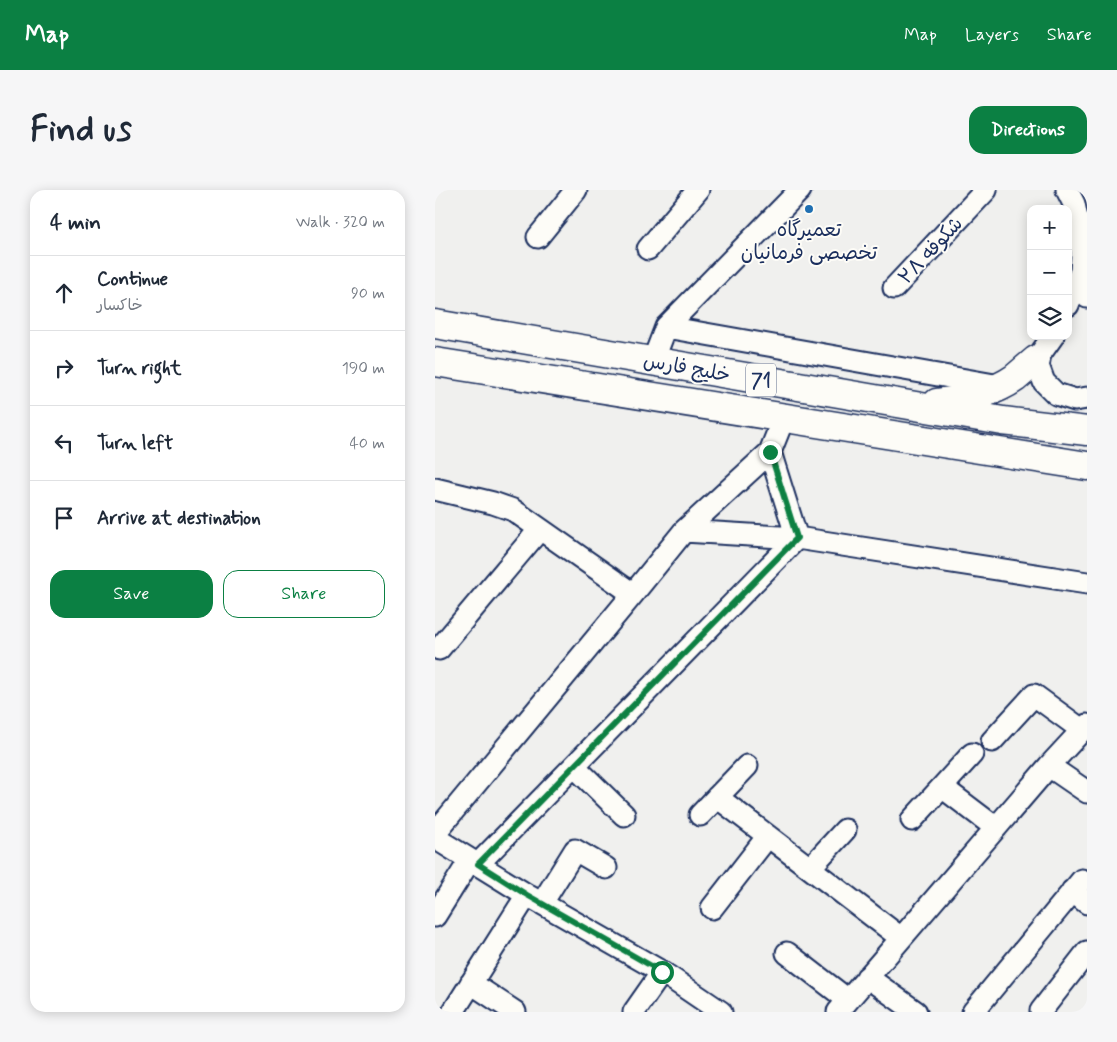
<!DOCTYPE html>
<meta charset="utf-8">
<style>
body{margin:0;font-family:Mynerve,"Playpen Sans Arabic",sans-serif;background:#f6f6f7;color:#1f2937}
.controls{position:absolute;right:15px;top:15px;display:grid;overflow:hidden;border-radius:10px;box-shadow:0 2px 12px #0003}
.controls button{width:45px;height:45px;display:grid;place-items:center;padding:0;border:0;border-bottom:1px solid #e0e1e3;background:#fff;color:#1f2937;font:25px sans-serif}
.stop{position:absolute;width:15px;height:15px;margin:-11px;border:4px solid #0b8043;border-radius:50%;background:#fff}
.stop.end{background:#0b8043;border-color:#fff;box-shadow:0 1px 5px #0008}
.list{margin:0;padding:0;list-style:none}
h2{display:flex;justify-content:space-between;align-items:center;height:65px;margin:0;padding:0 20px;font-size:21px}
h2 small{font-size:16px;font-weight:400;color:#747a83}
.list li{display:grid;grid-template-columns:32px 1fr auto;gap:15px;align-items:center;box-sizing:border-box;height:75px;padding:0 20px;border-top:1px solid #e0e1e3}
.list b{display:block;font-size:19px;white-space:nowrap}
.list p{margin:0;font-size:16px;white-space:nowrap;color:#747a83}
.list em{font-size:16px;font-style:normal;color:#747a83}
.actions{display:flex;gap:10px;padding:15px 20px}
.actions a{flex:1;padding:11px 0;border:1px solid #0b8043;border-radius:15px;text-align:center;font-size:18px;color:#0b8043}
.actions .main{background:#0b8043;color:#fff}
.icon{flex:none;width:28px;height:28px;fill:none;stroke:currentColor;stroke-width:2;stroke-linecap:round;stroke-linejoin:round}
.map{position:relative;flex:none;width:652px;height:822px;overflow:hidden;border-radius:15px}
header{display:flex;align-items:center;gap:30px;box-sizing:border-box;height:70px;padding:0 25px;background:#0b8043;color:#fff}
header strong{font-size:24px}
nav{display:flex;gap:28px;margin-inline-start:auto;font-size:18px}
.intro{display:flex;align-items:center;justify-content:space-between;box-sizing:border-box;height:120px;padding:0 30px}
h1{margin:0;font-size:35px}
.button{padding:12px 22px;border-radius:15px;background:#0b8043;color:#fff;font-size:18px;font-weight:700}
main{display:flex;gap:30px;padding:0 30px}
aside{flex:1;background:#fff;border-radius:15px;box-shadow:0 2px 12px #0003}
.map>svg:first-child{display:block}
</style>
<header>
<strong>Map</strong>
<nav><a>Map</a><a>Layers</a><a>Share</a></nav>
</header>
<div class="intro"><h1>Find us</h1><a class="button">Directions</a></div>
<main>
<aside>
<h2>4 min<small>Walk · 320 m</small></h2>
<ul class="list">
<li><svg class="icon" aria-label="ahead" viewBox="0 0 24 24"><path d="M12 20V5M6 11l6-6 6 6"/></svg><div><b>Continue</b><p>خاکسار</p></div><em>90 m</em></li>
<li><svg class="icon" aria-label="right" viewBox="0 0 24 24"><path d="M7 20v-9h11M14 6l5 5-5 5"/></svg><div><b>Turn right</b></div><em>190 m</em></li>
<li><svg class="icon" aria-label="left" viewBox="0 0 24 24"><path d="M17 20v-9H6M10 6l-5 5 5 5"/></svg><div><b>Turn left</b></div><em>40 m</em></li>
<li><svg class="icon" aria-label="arrive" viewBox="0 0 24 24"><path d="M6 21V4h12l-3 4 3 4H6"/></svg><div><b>Arrive at destination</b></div></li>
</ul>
<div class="actions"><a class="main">Save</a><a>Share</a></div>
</aside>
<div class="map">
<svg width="652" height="822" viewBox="0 0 652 822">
<rect width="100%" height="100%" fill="#f0f0ee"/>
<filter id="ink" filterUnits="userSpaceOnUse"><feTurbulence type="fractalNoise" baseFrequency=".02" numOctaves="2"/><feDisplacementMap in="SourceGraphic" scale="10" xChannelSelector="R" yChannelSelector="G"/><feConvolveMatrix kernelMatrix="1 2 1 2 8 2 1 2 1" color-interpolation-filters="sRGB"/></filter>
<g filter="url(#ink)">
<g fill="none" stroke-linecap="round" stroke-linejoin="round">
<g stroke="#1b2f5e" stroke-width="25">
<path id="minor" d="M632,0L639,14L645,43L647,63L646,81L652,107
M103,47L141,0
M213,59L263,0
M459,98L551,0
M633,115L646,81
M231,137L565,196
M618,146L601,170L609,192L621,204L640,210L652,208
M218,171L231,137L365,0
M0,299L58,313L78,320L198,404
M249,341L362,348L652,393
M4,459L105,339
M557,551L599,505L647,540
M139,576L189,625
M614,576L652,602
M507,597L561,638
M282,607L466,748
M265,625L312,576
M477,630L537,564
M0,643L198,404L249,341L335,262L349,227
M0,648L92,705L227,782L286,822
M43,674L362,348L335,262
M375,678L410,640
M637,701L652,713
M107,713L140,660L171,678
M277,718L333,646
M0,726L35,670
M352,763L413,810
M432,787L481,822
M36,793L80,822
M606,821L652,762
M18,822L92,705
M199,822L227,782
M403,822L614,576L652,535
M538,822L647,690"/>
</g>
<g stroke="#1b2f5e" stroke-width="31">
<path id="highway" d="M0,134L568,231L652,241
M0,172L652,276
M502,213C529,210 557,204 580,188C587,182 594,176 601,170"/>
</g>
<use href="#minor" stroke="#fdfcf7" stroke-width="21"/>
<use href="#highway" stroke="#fdfcf7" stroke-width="28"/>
</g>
</g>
<g fill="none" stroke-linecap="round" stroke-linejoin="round" filter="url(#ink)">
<path stroke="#0b8043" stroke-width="6" d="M227,782L92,705L43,674L362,348L335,262"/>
</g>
<circle fill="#1f6fb2" stroke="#fdfcf7" stroke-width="2" cx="374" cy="19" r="5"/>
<g text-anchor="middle" stroke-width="4" stroke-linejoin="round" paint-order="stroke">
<rect fill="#fdfcf7" stroke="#5f6c8c" stroke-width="1" x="311" y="173.5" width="30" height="33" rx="4"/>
<g font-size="19" font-weight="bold" fill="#1b2f5e">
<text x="326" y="197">71</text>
</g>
<g font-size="20" fill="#1b2f5e" stroke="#fdfcf7">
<text x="374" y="46">تعمیرگاه<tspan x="374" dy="23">تخصصی فرمانیان</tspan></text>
</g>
<g font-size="20" fill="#1b2f5e" stroke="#fdfcf7">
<text transform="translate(495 60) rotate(-47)" y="7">شکوفه ۲۸</text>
<text transform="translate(252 177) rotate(10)" y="7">خلیج فارس</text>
</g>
</g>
</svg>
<div class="controls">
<button>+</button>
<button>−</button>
<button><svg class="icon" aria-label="layers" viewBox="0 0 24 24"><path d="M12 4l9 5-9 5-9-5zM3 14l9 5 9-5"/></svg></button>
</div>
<div class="stop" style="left:227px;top:782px"></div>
<div class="stop end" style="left:335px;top:262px"></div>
</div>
</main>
